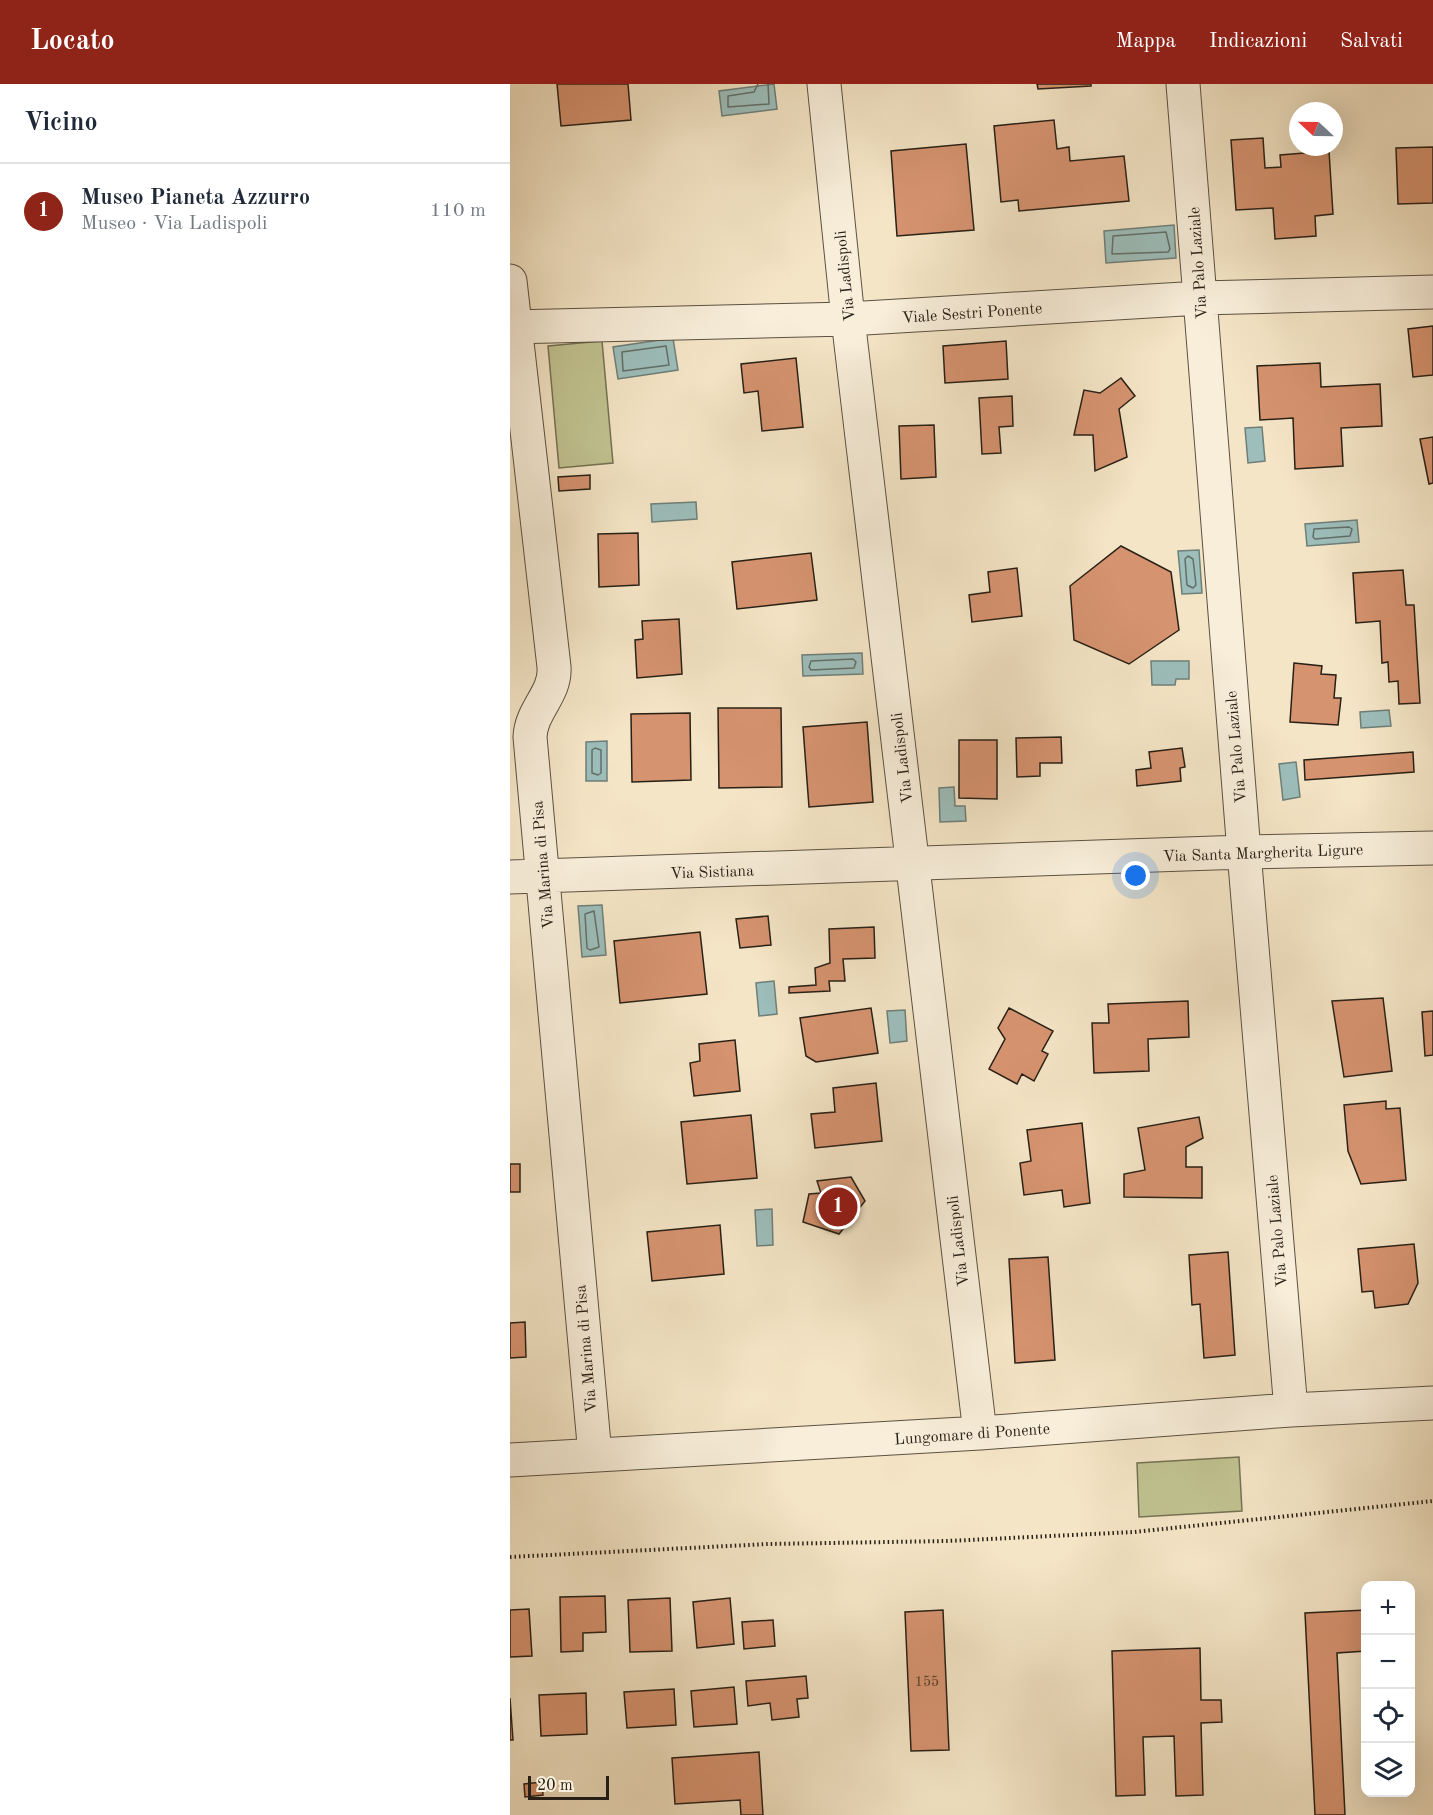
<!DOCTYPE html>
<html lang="it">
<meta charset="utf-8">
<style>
body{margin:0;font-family:"Old Standard TT",serif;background:#f6f6f7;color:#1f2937}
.controls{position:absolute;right:18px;bottom:18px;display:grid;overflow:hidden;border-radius:12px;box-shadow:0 6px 24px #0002}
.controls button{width:54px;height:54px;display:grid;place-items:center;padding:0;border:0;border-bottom:2px solid #e0e1e3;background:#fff;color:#1f2937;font:30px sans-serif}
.compass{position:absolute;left:779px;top:18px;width:54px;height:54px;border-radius:50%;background:#fff;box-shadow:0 6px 24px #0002;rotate:292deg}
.scale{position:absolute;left:18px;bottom:15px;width:81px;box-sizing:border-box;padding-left:6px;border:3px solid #282016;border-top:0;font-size:16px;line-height:21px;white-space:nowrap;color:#282016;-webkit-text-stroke:4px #f8eeda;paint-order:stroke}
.you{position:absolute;left:626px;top:792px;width:21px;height:21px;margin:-15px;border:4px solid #fff;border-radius:50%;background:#1a73e8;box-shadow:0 0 0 9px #1a73e833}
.badge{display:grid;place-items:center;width:39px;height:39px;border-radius:50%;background:#8f2418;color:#fff;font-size:20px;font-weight:700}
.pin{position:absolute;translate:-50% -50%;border:3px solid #fff;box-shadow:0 2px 6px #0006}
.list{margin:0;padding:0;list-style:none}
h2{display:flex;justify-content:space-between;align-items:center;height:78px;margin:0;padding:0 24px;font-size:26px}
h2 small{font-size:20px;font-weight:400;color:#747a83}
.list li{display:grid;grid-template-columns:39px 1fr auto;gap:18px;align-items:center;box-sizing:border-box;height:96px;padding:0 24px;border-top:2px solid #e0e1e3}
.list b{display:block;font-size:22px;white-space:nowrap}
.list p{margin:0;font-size:20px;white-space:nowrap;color:#747a83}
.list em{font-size:20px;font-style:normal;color:#747a83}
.icon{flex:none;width:33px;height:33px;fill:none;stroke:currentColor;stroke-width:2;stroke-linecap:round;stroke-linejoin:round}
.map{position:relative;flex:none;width:923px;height:1731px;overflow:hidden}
header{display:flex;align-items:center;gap:36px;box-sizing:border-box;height:84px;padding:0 30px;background:#8f2418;color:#fff}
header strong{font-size:28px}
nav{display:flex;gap:33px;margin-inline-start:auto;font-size:21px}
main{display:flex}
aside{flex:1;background:#fff}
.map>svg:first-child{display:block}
</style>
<header>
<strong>Locato</strong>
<nav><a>Mappa</a><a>Indicazioni</a><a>Salvati</a></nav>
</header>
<main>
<aside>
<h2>Vicino<small></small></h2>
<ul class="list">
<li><span class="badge">1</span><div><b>Museo Pianeta Azzurro</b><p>Museo · Via Ladispoli</p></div><em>110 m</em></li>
</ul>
</aside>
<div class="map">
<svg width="923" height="1731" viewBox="0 0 923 1731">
<rect width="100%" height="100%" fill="#f4e5c6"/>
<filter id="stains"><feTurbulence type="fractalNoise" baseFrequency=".00333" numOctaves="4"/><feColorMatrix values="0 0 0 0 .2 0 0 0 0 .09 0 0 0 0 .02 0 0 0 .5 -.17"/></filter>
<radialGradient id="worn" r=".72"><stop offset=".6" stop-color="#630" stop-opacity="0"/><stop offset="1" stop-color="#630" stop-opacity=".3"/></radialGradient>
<path fill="#c1c391" stroke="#747254" stroke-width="1.5" d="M92,257L103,379L49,384L38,262Z
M729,1373L732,1427L629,1433L627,1379Z"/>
<path fill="#9dbebb" stroke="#6e7f79" stroke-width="1.5" d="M264,0L267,25L212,32L209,7Z
M664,141L666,174L596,179L594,147Z
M163,254L168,286L108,295L103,263Z
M752,343L755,377L738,379L735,344Z
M186,418L187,435L142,438L141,420Z
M847,436L849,458L797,462L795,440Z
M689,466L692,509L672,510L668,467Z
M352,569L353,590L293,592L292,571Z
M641,577H679V595H666L665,601H642Z
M879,626L881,642L851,644L850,628Z
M97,657V697H76V658Z
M786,678L790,713L773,716L769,680Z
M444,703L445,722H455L456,737L430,738L429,704Z
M92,821L96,871L72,873L68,822Z
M264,897L267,930L249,932L246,899Z
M395,926L397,957L380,959L377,927Z
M262,1125L263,1161L247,1162L245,1126Z"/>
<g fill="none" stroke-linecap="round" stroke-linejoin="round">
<path stroke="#626f68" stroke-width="1.5" d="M248,0L244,8L218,12V23L259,20L258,0
M656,148L660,165L658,168L602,170L603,152Z
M156,262L159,281L113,287L112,268Z
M839,443L842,445L840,452L805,455L803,453L804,445Z
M678,472L683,475L686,501L683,504L677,501L675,475Z
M343,575L346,578L344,584L301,586L299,583L301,577Z
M85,664L91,666V689L88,691L82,689V666Z
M84,827L89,863L80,866L77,864L75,830Z"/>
</g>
<path fill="#d69370" stroke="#282016" stroke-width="1.5" d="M47,0H118L121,36L51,42Z
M527,0H581V2L528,5Z
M544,36L547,65L559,63L560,77L614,72L619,117L509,127L508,116L491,118L484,42Z
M753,54L755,84L771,83L770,71L819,67L823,130L805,132L806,152L765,155L763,124L726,126L721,56Z
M456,60L464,146L387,152L381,67Z
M923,63V119L888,120L886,64Z
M923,242V291L903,293L898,245Z
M496,257L498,295L435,299L433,262Z
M286,274L293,343L252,347L248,307L234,309L231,280Z
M810,279L811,303L870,300L872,342L831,344L833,382L785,385L783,334L750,336L747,282Z
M611,294L625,312L609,325L617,373L585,387L583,351H564L574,306L590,309Z
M502,312L503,342L489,343L491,369L472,370L469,314Z
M424,341L426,393L391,395L389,342Z
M923,353V399L919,400L910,355Z
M80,391V405L49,407L48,393Z
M128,449L129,501L89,503L88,450Z
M611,462L661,488L669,546L619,580L564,556L560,502Z
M301,469L307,516L227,525L222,478Z
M507,484L512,532L462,538L459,511L480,508L478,488Z
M893,486L896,521H904L910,619L889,620L888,597L879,598L878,578L872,579L870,537L846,539L843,489Z
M169,535L172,590L127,594L125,556L133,555L132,537Z
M784,579L812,582L811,590L826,591L824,614H831L828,641L780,638Z
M208,624H271L272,703L209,704Z
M180,629L181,696L122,698L121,630Z
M357,638L363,718L299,723L293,643Z
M551,653L552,679H530V692L507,693L506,654Z
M449,656H487V715L449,714Z
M672,664L675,683L670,684L671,697L627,702L626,686L641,684L639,668Z
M903,668L904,688L795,696L794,676Z
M258,832L261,861L230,864L226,835Z
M364,843L365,874L333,875L335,897H319L320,907L279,909V903L306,901L305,884L320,879L319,845Z
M190,848L197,910L110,919L104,857Z
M873,914L882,987L834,993L822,917Z
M678,917L679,953L638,955L639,987L584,989L582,939H599L598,920Z
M361,924L368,969L306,978L296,972L290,934Z
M499,924L543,947L532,967L538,970L524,997L512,990L507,1000L479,985L495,955L488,944Z
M923,927V971L915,972L912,928Z
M225,956L230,1007L184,1012L180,979L190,977L189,960Z
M366,999L372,1057L305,1064L301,1030L325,1028L323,1004Z
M876,1017V1025L890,1024L896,1096L851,1100L838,1067L834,1021Z
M241,1031L247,1094L177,1100L171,1038Z
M689,1033L693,1054L676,1063V1083H692V1114L614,1113V1090L635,1086L628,1044Z
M572,1039L580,1119L554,1123L552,1106L514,1111L510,1079L521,1077L517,1046Z
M0,1080H10V1108H0Z
M341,1093L355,1117L329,1150L293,1138L299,1110L311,1109L307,1097Z
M210,1141L214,1190L142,1197L137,1148Z
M904,1160L908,1199L898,1220L865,1224L863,1207L852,1208L848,1165Z
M718,1168L725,1271L694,1274L690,1220L682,1221L679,1171Z
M538,1173L545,1276L505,1279L499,1175Z
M15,1238L16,1273L0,1274V1239Z
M95,1512L96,1548L73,1549V1567L51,1568L50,1513Z
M160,1514L162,1567L120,1568L118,1516Z
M220,1514L224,1560L187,1564L183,1518Z
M19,1525L22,1572L0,1573V1526Z
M433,1526L439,1666L401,1667L395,1528Z
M856,1526V1567L827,1569L835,1731H805L795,1529Z
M263,1536L265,1562L234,1565L232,1538Z
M690,1564L691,1616H711L712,1638L691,1639L693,1711L666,1712L664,1652L633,1653L635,1711L606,1712L602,1567Z
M296,1592L298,1614L287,1615L289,1633L262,1636L260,1619L238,1622L236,1597Z
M224,1603L227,1640L184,1643L181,1607Z
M164,1605L166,1641L117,1644L114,1608Z
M76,1609L77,1650L31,1652L29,1611Z
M0,1614L3,1656H0Z
M249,1668L253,1731H231L230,1716L165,1720L162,1674Z
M32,1698L33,1711L15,1713L14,1700Z"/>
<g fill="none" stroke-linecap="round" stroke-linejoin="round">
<g stroke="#5b5142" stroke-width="35">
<path id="minor" d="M314,0L338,235L470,1349
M673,0L734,768L781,1326
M0,197L44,583C46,610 21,626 20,653L85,1371
M0,243L338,235L690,214L923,208
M0,793L734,768L923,764
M0,1376L470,1349L781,1326L923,1319"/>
</g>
<path stroke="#282016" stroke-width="4" stroke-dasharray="1.5 3" stroke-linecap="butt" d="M0,1473L258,1460L438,1457L624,1448L923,1417"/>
<use href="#minor" stroke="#f8eeda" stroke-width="33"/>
</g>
<g text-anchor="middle" stroke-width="4.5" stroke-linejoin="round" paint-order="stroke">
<g font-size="14" fill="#543d2c">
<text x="417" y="1602">155</text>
</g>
<g font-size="16" fill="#282016" stroke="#f8eeda">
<text transform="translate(687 179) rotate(-94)" y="6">Via Palo Laziale</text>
<text transform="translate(334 192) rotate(-96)" y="6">Via Ladispoli</text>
<text transform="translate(462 228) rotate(-4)" y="6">Viale Sestri Ponente</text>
<text transform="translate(725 663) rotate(-95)" y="6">Via Palo Laziale</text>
<text transform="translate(391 674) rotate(-97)" y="6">Via Ladispoli</text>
<text transform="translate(753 768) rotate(-2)" y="6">Via Santa Margherita Ligure</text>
<text transform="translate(32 781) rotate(-95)" y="6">Via Marina di Pisa</text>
<text transform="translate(202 787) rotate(-2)" y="6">Via Sistiana</text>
<text transform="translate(766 1147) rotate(-95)" y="6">Via Palo Laziale</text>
<text transform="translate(447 1157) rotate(-97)" y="6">Via Ladispoli</text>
<text transform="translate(75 1265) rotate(-95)" y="6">Via Marina di Pisa</text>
<text transform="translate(462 1349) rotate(-4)" y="6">Lungomare di Ponente</text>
</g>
</g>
<rect width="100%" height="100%" filter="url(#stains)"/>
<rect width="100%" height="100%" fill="url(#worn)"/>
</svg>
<div class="controls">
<button>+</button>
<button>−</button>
<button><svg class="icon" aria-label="locate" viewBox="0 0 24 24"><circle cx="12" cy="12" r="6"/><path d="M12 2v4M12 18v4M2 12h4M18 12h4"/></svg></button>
<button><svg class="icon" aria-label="layers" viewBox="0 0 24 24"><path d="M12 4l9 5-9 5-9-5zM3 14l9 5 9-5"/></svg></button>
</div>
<svg class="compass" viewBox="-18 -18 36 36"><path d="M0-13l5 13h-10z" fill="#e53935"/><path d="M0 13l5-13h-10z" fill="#747a83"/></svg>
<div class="scale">20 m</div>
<div class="you"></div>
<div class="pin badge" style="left:328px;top:1123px">1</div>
</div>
</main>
